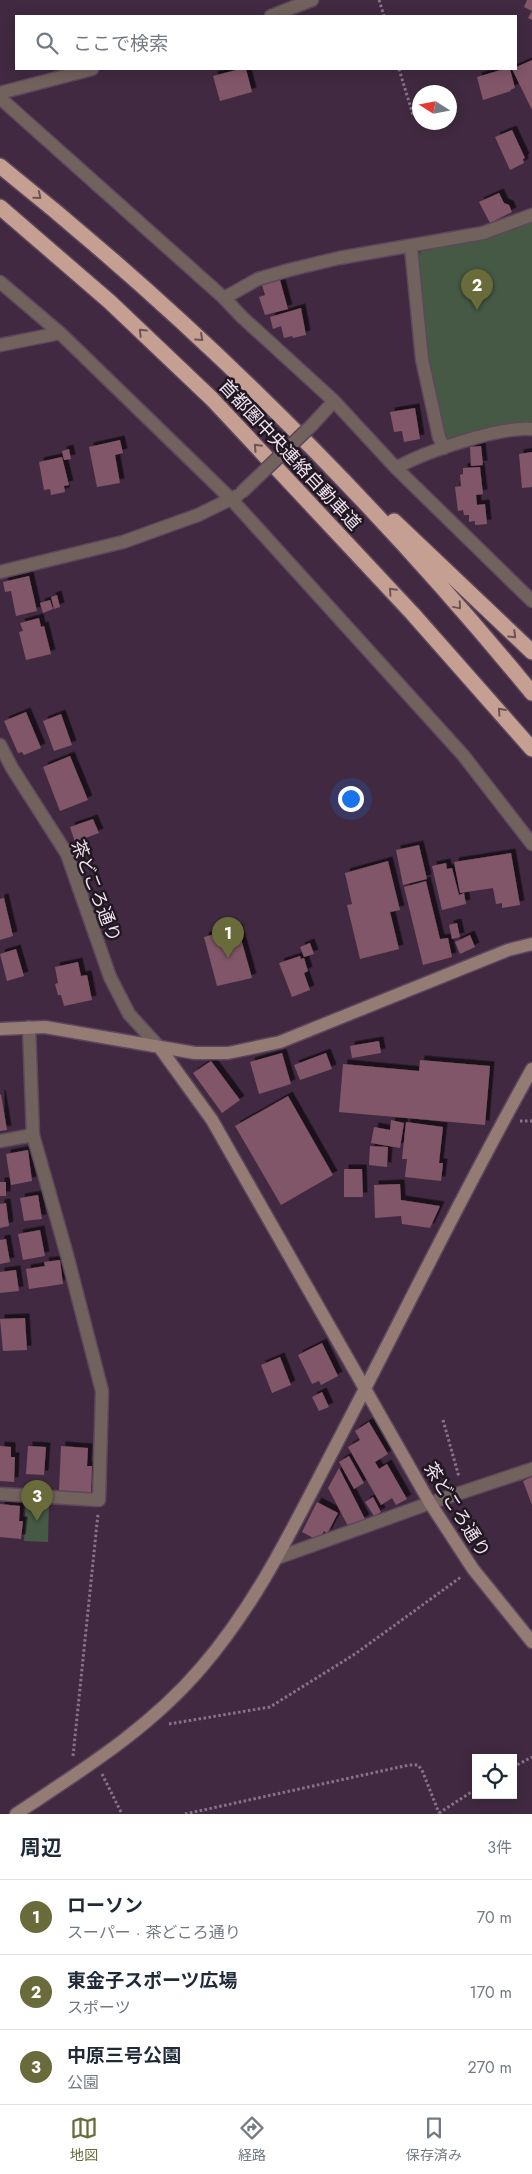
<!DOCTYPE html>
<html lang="ja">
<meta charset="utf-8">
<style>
body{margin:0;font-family:Jost,"Noto Sans JP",sans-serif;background:#f6f6f7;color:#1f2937}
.controls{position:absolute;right:15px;bottom:15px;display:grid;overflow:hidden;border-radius:0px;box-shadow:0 2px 12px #0003}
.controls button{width:45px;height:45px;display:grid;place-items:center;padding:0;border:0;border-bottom:1px solid #e0e1e3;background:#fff;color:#1f2937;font:25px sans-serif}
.compass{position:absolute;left:412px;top:85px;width:45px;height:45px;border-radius:50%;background:#fff;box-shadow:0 2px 12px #0003;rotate:281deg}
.you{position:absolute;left:350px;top:798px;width:18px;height:18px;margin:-12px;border:4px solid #fff;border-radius:50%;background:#1a73e8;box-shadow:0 0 0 8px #1a73e833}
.badge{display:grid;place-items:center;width:32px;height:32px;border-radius:50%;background:#696c3a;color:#fff;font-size:16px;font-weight:700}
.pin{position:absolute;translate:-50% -41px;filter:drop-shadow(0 1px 2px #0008)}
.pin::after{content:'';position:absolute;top:26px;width:18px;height:15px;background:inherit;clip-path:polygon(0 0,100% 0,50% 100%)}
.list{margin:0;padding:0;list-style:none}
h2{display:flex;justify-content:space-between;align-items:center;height:65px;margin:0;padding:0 20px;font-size:21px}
h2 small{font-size:16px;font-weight:400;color:#747a83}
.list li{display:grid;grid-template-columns:32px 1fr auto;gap:15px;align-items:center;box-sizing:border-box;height:75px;padding:0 20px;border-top:1px solid #e0e1e3}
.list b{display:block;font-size:19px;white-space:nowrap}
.list p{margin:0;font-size:16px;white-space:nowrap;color:#747a83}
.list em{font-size:16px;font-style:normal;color:#747a83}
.icon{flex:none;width:28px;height:28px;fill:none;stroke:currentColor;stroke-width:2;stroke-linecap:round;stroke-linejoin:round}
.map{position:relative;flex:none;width:532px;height:1814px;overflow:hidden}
.search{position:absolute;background:#fff;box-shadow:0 2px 12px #0003;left:15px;right:15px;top:15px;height:55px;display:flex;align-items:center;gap:12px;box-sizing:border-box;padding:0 18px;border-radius:0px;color:#747a83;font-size:19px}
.sheet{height:290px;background:#fff}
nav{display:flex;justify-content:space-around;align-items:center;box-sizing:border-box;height:70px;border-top:1px solid #e0e1e3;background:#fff;font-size:14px;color:#747a83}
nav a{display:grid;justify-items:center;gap:2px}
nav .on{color:#696c3a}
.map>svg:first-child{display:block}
</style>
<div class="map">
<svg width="532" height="1814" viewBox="0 0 532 1814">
<defs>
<filter id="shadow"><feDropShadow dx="4.5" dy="-4.5" stdDeviation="0" flood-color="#0009"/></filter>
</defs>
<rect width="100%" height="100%" fill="#412a41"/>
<path fill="#455944" d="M532,219V424L452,441L445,437L429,362L417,258L423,248Z
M26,1500L49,1502L48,1542L24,1541Z"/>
<path fill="#815668" filter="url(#shadow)" d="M527,0H532V20L528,18L532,11L524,7Z
M532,60V110L512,69Z
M240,69H246L252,92L220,101L213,76Z
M504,69H510L515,88L510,90L511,91L483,100L477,77Z
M512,130L525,158L523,159L524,163L510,170L495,137Z
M499,193L504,203L509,205L512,212L490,223L479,202Z
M280,280L288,309L265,315L259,297L265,295L262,285Z
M301,308L306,335L293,338L292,336L284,338L281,326L273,329L270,317Z
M415,408L420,439L404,442L402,431L394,432L390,412Z
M120,440L123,453L115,455L120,483L97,487L89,447Z
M481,446L483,465L471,466L470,447Z
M69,449L71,459L64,460L62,451Z
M532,452V487L522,488L519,454Z
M62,457L69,485L64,486L65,492L51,495L50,489L44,490L39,462Z
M480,467L483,494L476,495L477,505L485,504L487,524L475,525V521L469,522V515H464L463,510L458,511L455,487L461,486L460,475L463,474V468Z
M29,576L37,611L16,616L11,591L5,592L3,582Z
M57,595L60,607L54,609L51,597Z
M50,600L53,609L43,613L40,603Z
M39,618L41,627L44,626L51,654L26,660L19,632L23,631L20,623Z
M26,712L41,748L24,755L22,752L18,753L4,721Z
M61,714L72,745L54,751L43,721Z
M70,756L88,800L60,811L43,767Z
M93,819L99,833L75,842L70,827Z
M419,845L427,879L403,885L396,850Z
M511,853L520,905L502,908V903L496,904L493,888L460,893L454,862Z
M388,861L400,910L390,912L399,949L360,959L347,905L352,904L345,873Z
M446,863L447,869L452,868L459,895L464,893L466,904L442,910L432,866Z
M426,881L440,939L448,938L452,957L423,965L404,887Z
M4,898L13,936L0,940V899Z
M457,923L460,937L452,939L449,925Z
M238,928L252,978L217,986L204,937Z
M470,935L475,947L460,954L455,942Z
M310,943L314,954L304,957L300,947Z
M16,949L24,976L7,981L0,954Z
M300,956L301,959L304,958L308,971L304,973L310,990L292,997L279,963Z
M78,962L81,976L87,975L92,1000L64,1006L61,995H58L55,984L58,983L55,967Z
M379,1041L381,1053L352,1058L350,1046Z
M282,1053L291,1084L259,1094L250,1062Z
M326,1053L332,1069L300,1080L294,1065Z
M420,1060L490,1066L485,1125L339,1112L343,1064L419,1071Z
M211,1061L240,1100L222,1113L193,1073Z
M1,1094L7,1130L0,1131V1095Z
M288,1096L333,1175L281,1205L235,1126Z
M391,1120L404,1123L400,1148L371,1143L374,1127L390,1130Z
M406,1122L443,1127L439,1163H443L441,1181L405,1177L407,1159H402Z
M370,1146L388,1147L387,1167L369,1165Z
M28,1150L32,1181L11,1185L6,1154Z
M344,1169H362L363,1197H344Z
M0,1182H6V1196H0Z
M400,1184L401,1200L440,1206L430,1228L402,1224L401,1216L375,1218L374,1185Z
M38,1195L42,1219L24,1221L20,1198Z
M6,1203L9,1226L0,1228V1204Z
M40,1230L45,1256L23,1260L18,1234Z
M6,1239L10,1262L0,1264V1240Z
M60,1260L63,1284L29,1289L26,1269L45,1266L44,1262Z
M16,1270L19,1291L0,1293V1272Z
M25,1318L27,1350L3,1351L0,1319Z
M322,1343L338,1376L321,1385L319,1381L312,1384L298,1355Z
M280,1357L291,1385L272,1393L261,1365Z
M322,1392L329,1407L319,1411L312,1397Z
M369,1422L388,1454L375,1462L379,1469L387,1464L407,1499L396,1505L392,1498L381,1505L348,1447L360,1440L355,1431Z
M0,1446L11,1447V1457H15L14,1482L0,1481Z
M28,1446L46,1447L44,1475L26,1474Z
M61,1446L88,1448L87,1466H92L91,1493L59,1491Z
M349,1456L364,1483L354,1489L339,1462Z
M339,1468L365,1519L349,1528L328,1488Z
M532,1477V1505L523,1481Z
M373,1497L381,1512L374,1516L365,1502Z
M317,1502L338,1513L327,1534L324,1531L319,1541L302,1532Z
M0,1504L20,1506L19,1521H23L21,1539L0,1537Z"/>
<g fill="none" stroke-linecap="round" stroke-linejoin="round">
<g stroke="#5d475d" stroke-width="15">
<path id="street" d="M271,16L312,0
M0,93L92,69
M0,98L224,298L242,317L334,401L396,468L532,601
M411,247L422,359L439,437L444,448
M0,282L60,333L232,500L463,755L532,844
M224,298L258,279L289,270L339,258L483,233L532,215
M0,345L60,333
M312,425L334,401
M396,468C424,452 500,426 532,429
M0,572L123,542L198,515L237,496
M0,745L12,768L67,854L110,977L129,1014L160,1048
M0,1141L33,1135L29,1027
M0,1494L99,1500L102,1391L67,1255L33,1135
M277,1558L430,1503L532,1469"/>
</g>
<g stroke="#5d475d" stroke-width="15">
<path id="secondary" d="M0,1029L45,1027L195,1053H228L280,1042L508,950L532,944
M160,1048L212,1120L430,1503L473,1569L532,1642
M16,1814C82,1770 149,1729 201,1668C259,1601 296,1521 337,1443C402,1318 463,1192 532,1069"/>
</g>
<g stroke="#5d475d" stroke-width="18">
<path id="highway" d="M0,166C195,322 373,499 532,693
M0,207L110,302L212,399L412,613L532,749
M394,521L532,652"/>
</g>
<path stroke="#887488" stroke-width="3" stroke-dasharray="2.5 2.5" stroke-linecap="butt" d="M379,0L384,16
M399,69L413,115
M520,1121H532
M443,1420L459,1477
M169,1724L270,1707L355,1654L461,1577
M73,1756L98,1514
M513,1767L532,1757
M102,1774L122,1814
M439,1813L476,1789
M185,1814L409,1765H418L422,1770L439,1813"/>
<use href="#street" stroke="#72625d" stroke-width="12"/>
<use href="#secondary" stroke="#947b73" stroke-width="12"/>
<use href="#highway" stroke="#c69f93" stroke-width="15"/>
<g stroke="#5d475d" stroke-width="15" stroke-linecap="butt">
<path id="street-bridge" d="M241,493L312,425"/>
</g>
<use href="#street-bridge" stroke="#72625d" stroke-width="12"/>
</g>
<defs><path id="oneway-chevron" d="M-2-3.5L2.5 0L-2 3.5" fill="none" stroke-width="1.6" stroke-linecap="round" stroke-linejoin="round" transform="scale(1.25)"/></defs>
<g stroke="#6b5454">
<use href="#oneway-chevron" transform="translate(38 196) rotate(39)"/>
<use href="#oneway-chevron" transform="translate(142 332) rotate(-136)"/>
<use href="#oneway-chevron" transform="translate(200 338) rotate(42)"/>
<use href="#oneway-chevron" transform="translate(257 447) rotate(-133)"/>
<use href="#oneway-chevron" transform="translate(392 591) rotate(-133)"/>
<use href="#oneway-chevron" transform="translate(458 606) rotate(50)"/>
<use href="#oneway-chevron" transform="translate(513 635) rotate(44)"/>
<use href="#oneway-chevron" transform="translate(501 711) rotate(-132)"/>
</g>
<g text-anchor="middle" stroke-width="5" stroke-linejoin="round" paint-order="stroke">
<g font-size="18" fill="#f0e2f0" stroke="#211721">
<text transform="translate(290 455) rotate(47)" y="6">首都圏中央連絡自動車道</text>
<text transform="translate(96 891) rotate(69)" y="6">茶どころ通り</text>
<text transform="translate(457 1510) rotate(58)" y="6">茶どころ通り</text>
</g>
</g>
</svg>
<div class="controls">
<button><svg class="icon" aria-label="locate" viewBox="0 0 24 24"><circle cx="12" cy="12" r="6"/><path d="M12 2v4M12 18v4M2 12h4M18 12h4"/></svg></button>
</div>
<svg class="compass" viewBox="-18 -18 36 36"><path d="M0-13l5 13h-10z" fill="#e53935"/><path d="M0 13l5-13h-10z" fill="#747a83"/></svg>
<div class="you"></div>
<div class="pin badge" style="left:228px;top:958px">1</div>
<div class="pin badge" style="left:477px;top:310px">2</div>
<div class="pin badge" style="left:37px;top:1521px">3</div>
<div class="search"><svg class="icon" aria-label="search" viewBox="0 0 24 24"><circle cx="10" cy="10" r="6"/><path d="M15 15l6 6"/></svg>ここで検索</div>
</div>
<section class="sheet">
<h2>周辺<small>3件</small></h2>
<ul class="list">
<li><span class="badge">1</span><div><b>ローソン</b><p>スーパー · 茶どころ通り</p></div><em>70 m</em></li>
<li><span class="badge">2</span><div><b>東金子スポーツ広場</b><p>スポーツ</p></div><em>170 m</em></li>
<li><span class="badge">3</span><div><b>中原三号公園</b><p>公園</p></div><em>270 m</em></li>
</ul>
</section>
<nav>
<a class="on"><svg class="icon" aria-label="map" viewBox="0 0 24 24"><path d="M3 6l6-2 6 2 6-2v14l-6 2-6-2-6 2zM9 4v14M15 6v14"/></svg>地図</a>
<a><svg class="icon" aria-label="directions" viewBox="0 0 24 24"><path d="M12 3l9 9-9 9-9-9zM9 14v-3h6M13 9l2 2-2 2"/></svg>経路</a>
<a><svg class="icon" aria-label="saved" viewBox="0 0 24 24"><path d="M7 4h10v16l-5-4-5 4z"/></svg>保存済み</a>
</nav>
